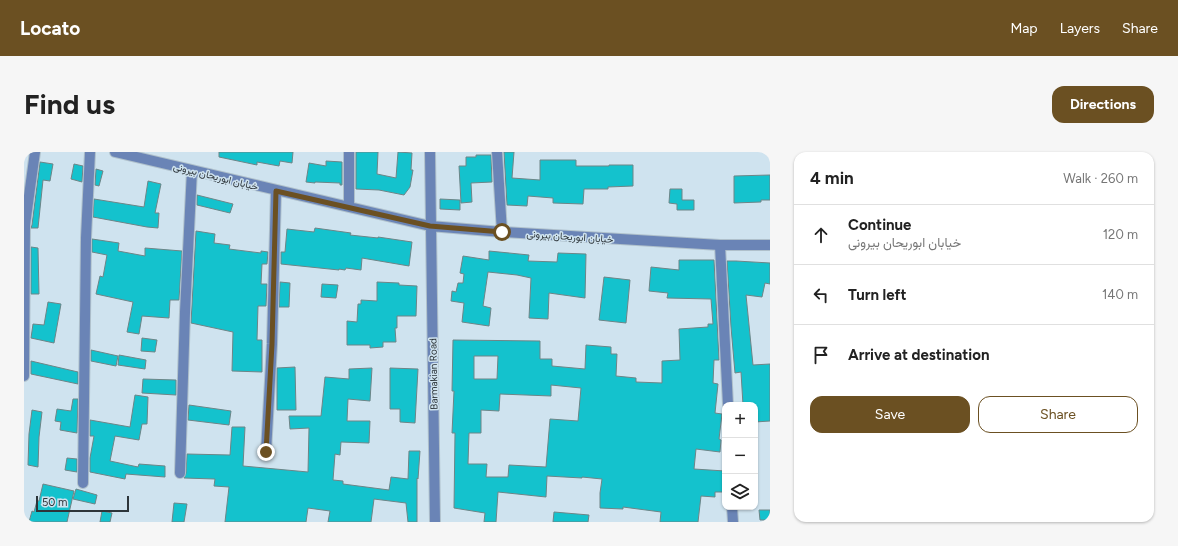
<!DOCTYPE html>
<meta charset="utf-8">
<style>
body{margin:0;font-family:Figtree,Vazirmatn,sans-serif;background:#f6f6f6;color:#222}
.controls{position:absolute;right:12px;bottom:12px;display:grid;overflow:hidden;border-radius:8px;box-shadow:0 1px 3px #0004}
.controls button{width:36px;height:36px;display:grid;place-items:center;padding:0;border:0;border-bottom:1px solid #e0e0e0;background:#fff;color:#222;font:20px sans-serif}
.scale{position:absolute;left:12px;bottom:10px;width:93px;box-sizing:border-box;padding-left:4px;border:2px solid #2d353a;border-top:0;font-size:11px;line-height:14px;white-space:nowrap;color:#2d353a;-webkit-text-stroke:3px #cfe3ef;paint-order:stroke}
.stop{position:absolute;width:12px;height:12px;margin:-9px;border:3px solid #6b5022;border-radius:50%;background:#fff}
.stop.end{background:#6b5022;border-color:#fff;box-shadow:0 1px 4px #0008}
.list{margin:0;padding:0;list-style:none}
h2{display:flex;justify-content:space-between;align-items:center;height:52px;margin:0;padding:0 16px;font-size:17px}
h2 small{font-size:13px;font-weight:400;color:#767676}
.list li{display:grid;grid-template-columns:26px 1fr auto;gap:12px;align-items:center;box-sizing:border-box;height:60px;padding:0 16px;border-top:1px solid #e0e0e0}
.list b{display:block;font-size:15px;white-space:nowrap}
.list p{margin:0;font-size:13px;white-space:nowrap;color:#767676}
.list em{font-size:13px;font-style:normal;color:#767676}
.actions{display:flex;gap:8px;padding:12px 16px}
.actions a{flex:1;padding:9px 0;border:1px solid #6b5022;border-radius:12px;text-align:center;font-size:14px;color:#6b5022}
.actions .main{background:#6b5022;color:#fff}
.icon{flex:none;width:22px;height:22px;fill:none;stroke:currentColor;stroke-width:2;stroke-linecap:round;stroke-linejoin:round}
.map{position:relative;flex:none;width:746px;height:370px;overflow:hidden;border-radius:12px}
header{display:flex;align-items:center;gap:24px;box-sizing:border-box;height:56px;padding:0 20px;background:#6b5022;color:#fff}
header strong{font-size:19px}
nav{display:flex;gap:22px;margin-inline-start:auto;font-size:14px}
.intro{display:flex;align-items:center;justify-content:space-between;box-sizing:border-box;height:96px;padding:0 24px}
h1{margin:0;font-size:28px}
.button{padding:10px 18px;border-radius:12px;background:#6b5022;color:#fff;font-size:14px;font-weight:700}
main{display:flex;gap:24px;padding:0 24px}
aside{flex:1;background:#fff;border-radius:12px;box-shadow:0 1px 3px #0004}
.map>svg:first-child{display:block}
</style>
<header>
<strong>Locato</strong>
<nav><a>Map</a><a>Layers</a><a>Share</a></nav>
</header>
<div class="intro"><h1>Find us</h1><a class="button">Directions</a></div>
<main>
<div class="map">
<svg width="746" height="370" viewBox="0 0 746 370">
<rect width="100%" height="100%" fill="#cfe3ef"/>
<path fill="#14c2cd" stroke="#6d8587" fill-rule="evenodd" d="M195,0H269L268,11L256,9L255,14L233,10V13L195,5Z
M332,0H354L353,22L372,26L374,0L388,1L387,18H389L386,35L380,43L355,38L332,37Z
M480,0H490L488,26L516,28V8H552V14H585V13H609V34L584,35V37H560L559,52L529,51V46L504,44L503,54L483,53Z
M452,3H467L468,30L447,31L448,50L437,51L435,14H442V5H452Z
M302,9L318,10V33H316V31L291,30V31L282,30L285,11L302,14Z
M16,10L29,12L26,29L19,28L14,76H7L8,73Z
M50,12L59,14L58,30L47,27Z
M72,17L79,19L75,34L71,33Z
M746,23V48H737V50L710,51V24Z
M124,29L137,32L131,61H135L134,76L123,75L69,65L70,47L120,55Z
M646,37H658V48H670V58H653V52L645,51Z
M173,43L209,52L206,61L173,53Z
M416,47L436,48V58L416,57Z
M291,76L327,81L326,83L354,86V85L388,90L385,114L338,106L337,118L322,116L321,118L315,117V118L257,112V100H261L263,77L290,80Z
M172,79L191,82L190,91L206,93L205,97L237,101V99L244,100L243,112H238L237,132H243L242,154H234L233,188H238V220L208,219L209,180L167,171Z
M68,87L95,91L94,99L121,104V96L158,99L155,148H146L145,166L118,164L115,182L103,180L109,150L72,142L76,124L79,125L83,103L68,100Z
M7,95L14,96L15,142H7Z
M465,99L505,103L504,109L533,110L534,101L562,102L561,146L525,141L524,167L505,166L507,126L493,123L464,120L459,154L467,156L465,174L438,170L440,151L427,149L428,139L432,140L434,131H439L440,122L436,121L439,104L465,108Z
M655,108H690L695,208H690L689,231L694,232L691,261L698,262L695,287L697,288L696,300L672,297L670,317L701,319V340H691V345L677,344L674,370H636L637,360L599,355V357L576,356V341L578,327L558,325V326L523,324L522,345L474,340L472,370H460L461,361L430,356L431,281H428L430,239H428L429,188L516,189V207H528V214L561,217L562,193L587,195V202H593L592,224L612,226V230L638,231V209L656,208L655,177L684,175V172H689L687,147L643,146L644,141L625,139L627,115L655,118ZM450,204H474L473,227H450ZM527,233L557,236L554,269L526,267L522,315L485,313L484,325H462L463,312H444L445,281H457V258L475,259L476,242L527,244Z
M703,109H712L746,111V132L741,131L738,145L722,143L729,213L746,212V269L731,270V253H719L717,220L711,221L707,175Z
M580,125L606,128L602,171L575,168Z
M256,130L266,131L265,155H255Z
M353,130L375,131V133L393,134L392,164H373V176H371L372,190H359V195L346,196V193H323V169L333,170L334,152H337V148L353,149Z
M298,132L314,133L312,146L297,145Z
M24,150L37,152L30,191L7,186L9,172L20,173Z
M118,186L133,188L131,200L117,199Z
M67,198L94,204L92,214L67,209Z
M95,203L122,208L121,217L94,213Z
M7,209L54,220V232L7,222Z
M271,215L272,258H253V216Z
M348,216L346,249L324,247L323,269H346L345,291L317,290L316,303L311,302L309,328L319,329V332L365,338L367,325L384,327L385,299H396L394,327L393,326V370H384L382,351L350,347L347,370H304L306,359L284,356L282,370H201L205,335L190,334L191,327L160,326L162,321L163,302L206,303L208,275H221L219,314L284,320L285,276L266,277L265,264H297L301,225L325,227V217Z
M366,216L394,217L391,271L376,270V257H366Z
M119,227L152,228V243L118,241Z
M111,243L124,245L123,272H118L115,288L91,284L86,309L114,315L115,312L141,314V325L102,322L101,327L66,320V306L70,284H66V268L106,275Z
M49,247H54L53,281L36,278L37,270L31,269L33,257L47,259Z
M165,253L207,259L205,273L164,268Z
M8,258L18,260L15,285L14,315L4,313L5,282Z
M43,306L53,307V320L41,318Z
M19,332L50,339L43,370H5L8,359L10,360L13,349H15Z
M52,337L73,343L71,352L49,347Z
M150,351L163,352L160,370H148Z
M735,358H746V368H736Z
M78,359L88,361L86,370H76Z
M530,360L565,363L564,370H529Z"/>
<g fill="none" stroke-linecap="round" stroke-linejoin="round">
<g stroke="#afc0cb" stroke-width="12">
<path id="minor" d="M91,0L406,74L478,80L696,93H746
M325,0V55
M406,0L411,370
M473,0L478,80
M696,93L704,253
M0,224L1,73L11,0
M242,300L248,192L252,39
M156,321L161,160L168,18
M59,331L62,86L66,0
M708,355L709,370"/>
</g>
<use href="#minor" stroke="#6a84b6" stroke-width="10"/>
</g>
<g fill="none" stroke-linecap="round" stroke-linejoin="round">
<path stroke="#6b5022" stroke-width="5" d="M242,300L248,192L252,39L406,74L478,80"/>
</g>
<g text-anchor="middle" stroke-width="3" stroke-linejoin="round" paint-order="stroke">
<g font-size="10" fill="#2d353a" stroke="#cfe3ef">
<text transform="translate(192 24) rotate(14)" y="4">خیابان ابوریحان بیرونی</text>
<text transform="translate(546 84) rotate(4)" y="4">خیابان ابوریحان بیرونی</text>
<text transform="translate(409 222) rotate(-91)" y="4">Barmakian Road</text>
</g>
</g>
</svg>
<div class="controls">
<button>+</button>
<button>−</button>
<button><svg class="icon" aria-label="layers" viewBox="0 0 24 24"><path d="M12 4l9 5-9 5-9-5zM3 14l9 5 9-5"/></svg></button>
</div>
<div class="scale">50 m</div>
<div class="stop" style="left:478px;top:80px"></div>
<div class="stop end" style="left:242px;top:300px"></div>
</div>
<aside>
<h2>4 min<small>Walk · 260 m</small></h2>
<ul class="list">
<li><svg class="icon" aria-label="ahead" viewBox="0 0 24 24"><path d="M12 20V5M6 11l6-6 6 6"/></svg><div><b>Continue</b><p>خیابان ابوریحان بیرونی</p></div><em>120 m</em></li>
<li><svg class="icon" aria-label="left" viewBox="0 0 24 24"><path d="M17 20v-9H6M10 6l-5 5 5 5"/></svg><div><b>Turn left</b></div><em>140 m</em></li>
<li><svg class="icon" aria-label="arrive" viewBox="0 0 24 24"><path d="M6 21V4h12l-3 4 3 4H6"/></svg><div><b>Arrive at destination</b></div></li>
</ul>
<div class="actions"><a class="main">Save</a><a>Share</a></div>
</aside>
</main>
